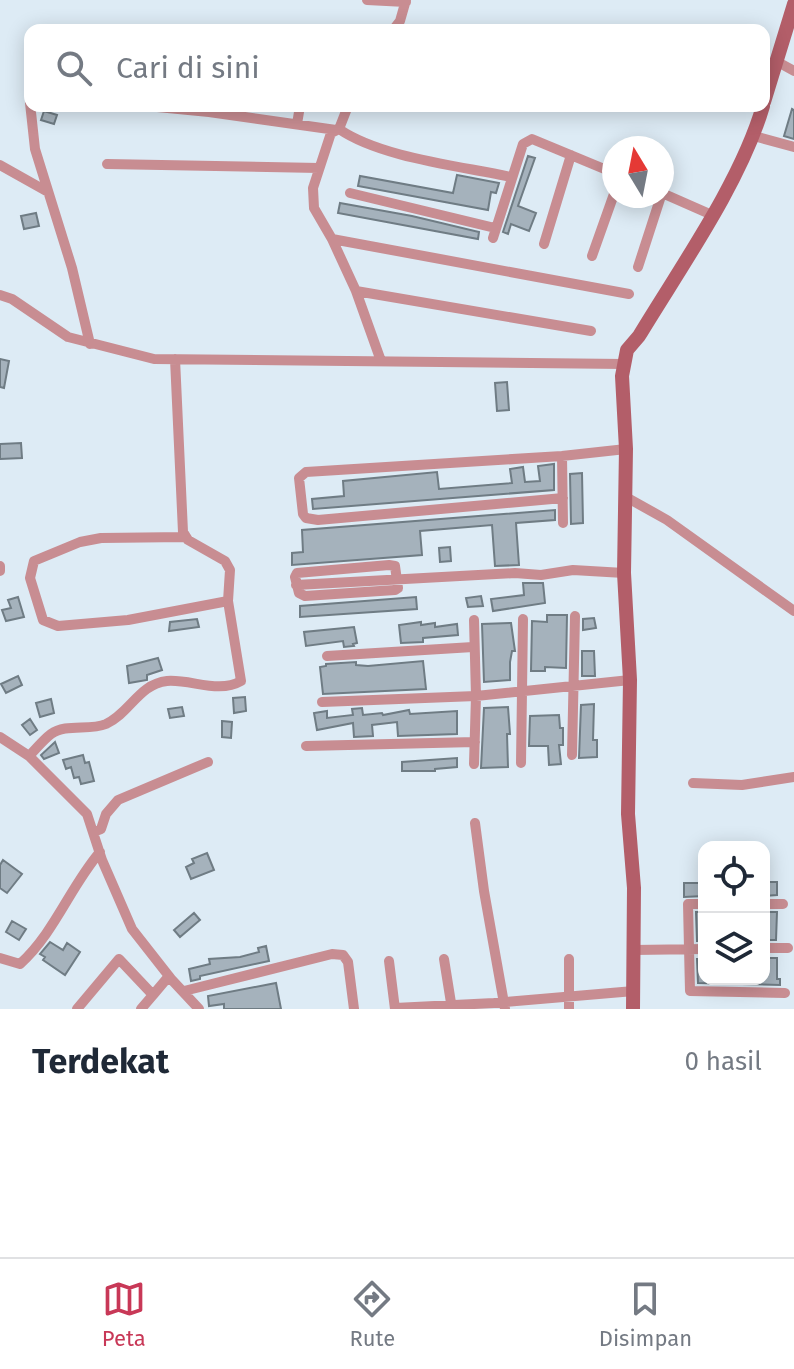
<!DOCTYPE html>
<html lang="id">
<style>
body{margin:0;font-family:"Fira Sans",sans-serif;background:#f6f6f7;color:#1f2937}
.controls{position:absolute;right:24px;bottom:24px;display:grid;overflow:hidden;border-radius:16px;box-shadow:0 4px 20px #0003}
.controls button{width:72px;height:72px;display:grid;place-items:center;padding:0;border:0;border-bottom:2px solid #e0e1e3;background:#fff;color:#1f2937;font:40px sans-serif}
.compass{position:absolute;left:602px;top:136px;width:72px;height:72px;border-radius:50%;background:#fff;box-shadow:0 4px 20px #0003;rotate:350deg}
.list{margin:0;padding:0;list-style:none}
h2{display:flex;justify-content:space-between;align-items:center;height:104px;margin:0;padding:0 32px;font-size:34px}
h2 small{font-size:26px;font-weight:400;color:#747a83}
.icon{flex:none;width:44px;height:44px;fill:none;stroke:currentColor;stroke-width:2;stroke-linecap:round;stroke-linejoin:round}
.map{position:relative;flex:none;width:794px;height:1009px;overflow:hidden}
.search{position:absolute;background:#fff;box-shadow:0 4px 20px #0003;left:24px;right:24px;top:24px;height:88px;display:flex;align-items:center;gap:20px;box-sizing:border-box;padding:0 28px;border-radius:16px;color:#747a83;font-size:30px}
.sheet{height:248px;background:#fff}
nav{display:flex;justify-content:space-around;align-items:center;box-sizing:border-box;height:112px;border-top:2px solid #e0e1e3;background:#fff;font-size:22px;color:#747a83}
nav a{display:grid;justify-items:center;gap:4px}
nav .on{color:#c83857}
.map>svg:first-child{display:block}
</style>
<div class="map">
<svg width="794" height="1009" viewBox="0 0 794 1009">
<rect width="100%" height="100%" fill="#ddebf5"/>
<path fill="#a5b2bc" stroke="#6f7c84" stroke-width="2" d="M792,109L794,110V139L784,136Z
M44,111L57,115L54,124L41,120Z
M528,156L535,158L518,206L536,213L529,231L511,224L508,234L503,232Z
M457,175L499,183L496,193L491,192L488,210L358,186L360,176L453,193Z
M340,203L412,216L479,232L478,239L338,213Z
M36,213L39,226L24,229L21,216Z
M0,359L9,361L4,388L0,387Z
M507,382L509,410L497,411L495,383Z
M21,443L22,458L0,459V444Z
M554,464V490L313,509L312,499L344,496L343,481L437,472L439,489L512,483L510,469L523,467L525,482L540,481L538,466Z
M582,473L583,523L571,524L570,474Z
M555,510V520L516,523L519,565L495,566L492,525L420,531L422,555L292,565V553L303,552L302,530Z
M450,547L451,561L440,562L439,548Z
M523,583H543L545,603L493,611L491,599L524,595Z
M481,596L483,606L468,607L466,598Z
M18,597L24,617L6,621L2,610L11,608L8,600Z
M416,597L417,609L300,617V606Z
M547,615H567L566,668L545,667V671H531L532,621L547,622Z
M594,618L596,628L583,630V619Z
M197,619L199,627L169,631L170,622Z
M421,622V625L435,623V627L457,624L458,635L423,638V642L401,643L399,625Z
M511,623L515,651H512L510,662V680L484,682L482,624Z
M354,627L357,643L353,644L354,646L344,647L343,641L306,646L304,632Z
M582,651H594L595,676H582Z
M158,658L162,670L147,675V680L129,683L127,666Z
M423,661L426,689L323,694L320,667L326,666V664L356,662V665L368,666Z
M18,676L22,685L6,693L1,684Z
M245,697L246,711L234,713L233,698Z
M51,699L54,713L40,717L36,703Z
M594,704L593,740H597V757L579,758L581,705Z
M182,707L184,716L170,718L168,709Z
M508,707L510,734H507L508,767L481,768L484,708Z
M362,708L363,715L382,713L383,715L409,710L410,714L457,711V734L398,736L397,722L372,725L373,736L354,737L353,723L317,730L314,713L327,711V718L353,715L352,709Z
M559,715L560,728H563V745H559L561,764L549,765L548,746H529L530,716Z
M30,719L37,730L30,735L22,725Z
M222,721L232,722L231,738L222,737Z
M55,742L59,753L44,759L41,755Z
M83,755L85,763L89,762L94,781L81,784L79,777L74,778L71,767L66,769L63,760Z
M457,758V767L435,769V771H402V762Z
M207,853L214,870L191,879L186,867L194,863L192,859Z
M3,860L22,874L7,893L0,888V865Z
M764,882H777V895L764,896Z
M684,883H704V896L684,897Z
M696,912H704V941H697Z
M764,912H777L776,940H764Z
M194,913L200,920L180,937L174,930Z
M12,921L26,929L19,940L6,932Z
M50,942L63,950L67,943L80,952L65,975L43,960L45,957L40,954Z
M266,946L269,961L200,976V979L191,981L189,969L210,964L209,959L240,957L259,952L258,948Z
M764,958H777V979H780V985L698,983L697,959H704V979H764Z
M276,983L281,1009H224V1004L209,1006L208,996Z"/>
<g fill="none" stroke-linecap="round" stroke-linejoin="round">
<path stroke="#c88d92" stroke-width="10" d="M367,0L406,2
M393,30L400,21L406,0
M776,61L794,71
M30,103L35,149L72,268L90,344
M147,106L209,112
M209,106V112L336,130
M348,106L339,129L331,133L313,188L314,208L332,239L356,291L381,361
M297,124L300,106
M339,129C381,158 461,166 511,177
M754,136L794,147
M107,164L319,168
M0,165L48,192
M350,193L495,228
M662,193L712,215
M493,238L523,144L532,139L614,173
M332,239L629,294
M544,244L571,155
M592,256L614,194
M638,267L661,196
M356,291L591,331
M0,295L12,299L68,337L154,359L624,364
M562,456L563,523
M626,497L667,520L794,611
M563,498L318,520L306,518L303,514L299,478L306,472L562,456L626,449
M185,537L101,538L80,542L34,561L30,578L43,620L58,626L128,620L228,601
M389,565L395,566L398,588L395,590L305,596L299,593L295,577L297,573Z
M0,566V571
M296,585L515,573L541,575L573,570L624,573
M327,656L473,647
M322,702L476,696L630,680
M0,737L29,756L87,814L102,860L132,929L172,980L199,1009
M306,746L475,742
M572,755L575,616
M29,756C36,749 43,740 51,734C66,723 89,731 106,724C130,713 139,684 167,681C191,679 219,694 241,681L228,601L230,570L225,561L188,540L183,532L175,359
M521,763L523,619
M474,764L476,696L474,620
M693,783L742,785L794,777
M475,823L484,891L505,1009
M93,832L101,829L106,814L118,800L208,762
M704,904H688L690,991L785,993
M764,904H783
M764,948H788
M634,950L704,949
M0,958L20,964C55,932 70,887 100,852
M444,959L452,1009
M389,961L395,1009
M184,991L332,954L343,955L348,962L354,1009
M395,1008L494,1003L634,991
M77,1009L119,959L153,995L169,976
M141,1009L153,995
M569,1009V959"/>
<path stroke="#b35e69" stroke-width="14" d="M764,102L794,4
M633,1009L634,888L628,814L630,680L624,573L626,449L622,376L627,350L639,336C680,268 741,182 763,106"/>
</g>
</svg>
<div class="controls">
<button><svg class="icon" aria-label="locate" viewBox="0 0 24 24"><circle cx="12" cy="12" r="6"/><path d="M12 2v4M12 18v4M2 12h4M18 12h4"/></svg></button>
<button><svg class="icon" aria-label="layers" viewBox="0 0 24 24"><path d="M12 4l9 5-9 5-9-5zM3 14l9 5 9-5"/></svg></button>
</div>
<svg class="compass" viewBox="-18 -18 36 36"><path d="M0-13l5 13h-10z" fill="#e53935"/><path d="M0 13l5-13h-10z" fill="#747a83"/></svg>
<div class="search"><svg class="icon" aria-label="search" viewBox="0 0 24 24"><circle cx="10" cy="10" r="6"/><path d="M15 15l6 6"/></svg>Cari di sini</div>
</div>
<section class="sheet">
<h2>Terdekat<small>0 hasil</small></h2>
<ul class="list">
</ul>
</section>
<nav>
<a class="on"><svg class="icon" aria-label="map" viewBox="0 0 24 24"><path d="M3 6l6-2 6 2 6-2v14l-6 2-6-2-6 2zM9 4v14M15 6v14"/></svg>Peta</a>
<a><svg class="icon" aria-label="directions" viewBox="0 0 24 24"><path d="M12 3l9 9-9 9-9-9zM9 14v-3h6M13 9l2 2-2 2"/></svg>Rute</a>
<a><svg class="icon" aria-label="saved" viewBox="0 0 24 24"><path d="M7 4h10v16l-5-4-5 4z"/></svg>Disimpan</a>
</nav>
